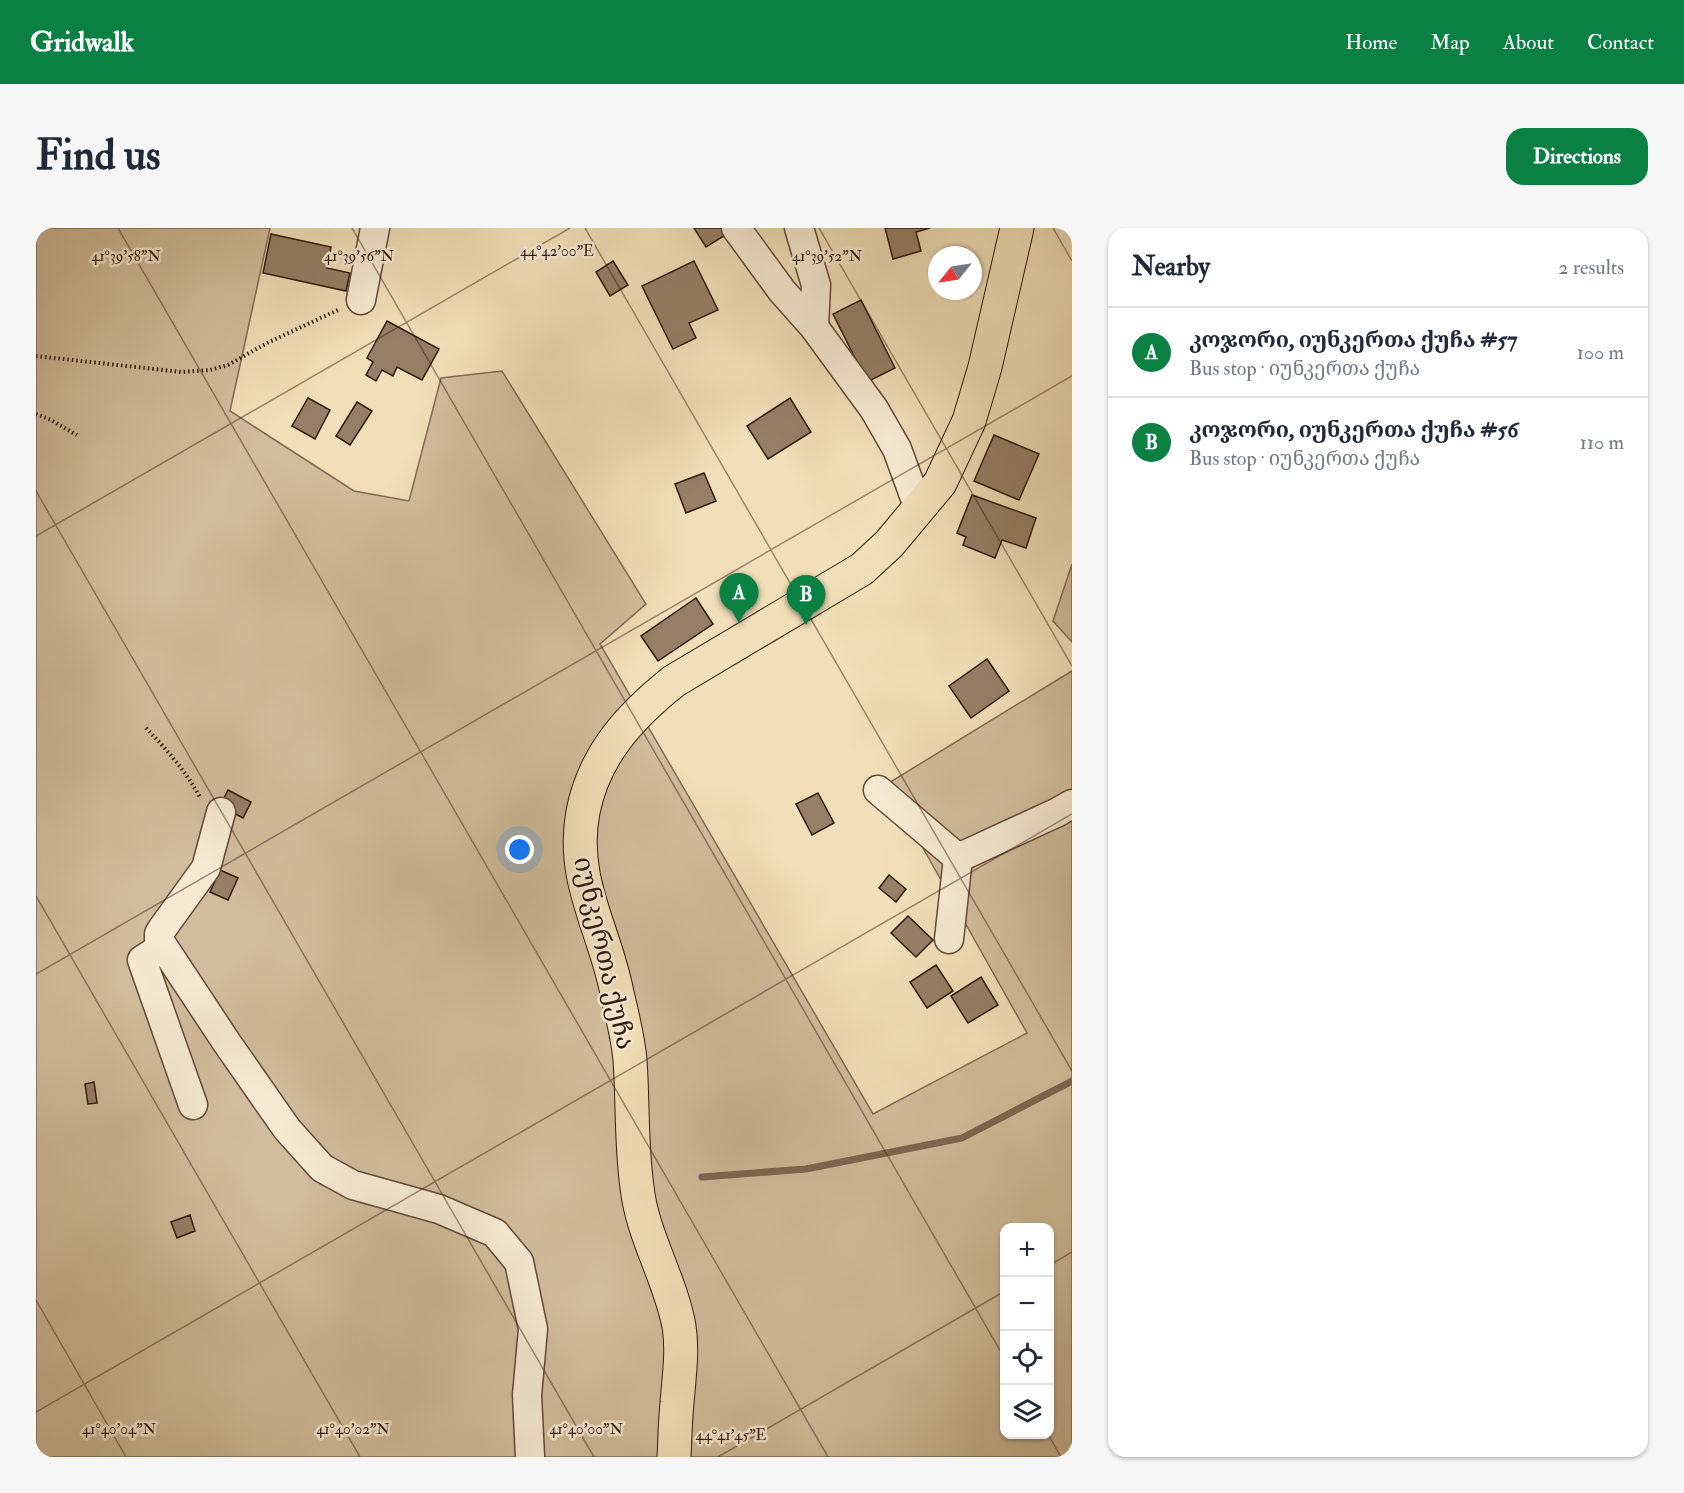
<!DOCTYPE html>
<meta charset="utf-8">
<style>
body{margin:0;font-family:"IM FELL Double Pica","Noto Serif Georgian",serif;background:#f6f6f7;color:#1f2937}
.controls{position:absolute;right:18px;bottom:18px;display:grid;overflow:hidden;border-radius:12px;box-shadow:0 2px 4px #0004}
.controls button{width:54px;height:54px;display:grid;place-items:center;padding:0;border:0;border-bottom:2px solid #e0e1e3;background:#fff;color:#1f2937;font:30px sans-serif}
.compass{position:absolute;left:892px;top:18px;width:54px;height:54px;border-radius:50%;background:#fff;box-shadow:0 2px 4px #0004;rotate:240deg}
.you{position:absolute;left:484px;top:622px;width:21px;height:21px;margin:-15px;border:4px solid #fff;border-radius:50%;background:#1a73e8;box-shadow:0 0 0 9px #1a73e833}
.badge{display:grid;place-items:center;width:39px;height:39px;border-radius:50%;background:#0b8043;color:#fff;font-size:20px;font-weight:700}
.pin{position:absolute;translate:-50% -50px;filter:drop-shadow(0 2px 3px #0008)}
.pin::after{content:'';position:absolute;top:32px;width:21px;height:18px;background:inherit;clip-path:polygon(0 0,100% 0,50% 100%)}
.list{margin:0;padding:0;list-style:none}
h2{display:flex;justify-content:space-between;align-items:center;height:78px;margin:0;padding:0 24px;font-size:26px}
h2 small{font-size:20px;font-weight:400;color:#747a83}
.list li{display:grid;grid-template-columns:39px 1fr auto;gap:18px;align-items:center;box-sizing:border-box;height:90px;padding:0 24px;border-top:2px solid #e0e1e3}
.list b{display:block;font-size:22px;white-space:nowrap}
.list p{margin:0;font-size:20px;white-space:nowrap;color:#747a83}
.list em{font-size:20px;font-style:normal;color:#747a83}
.icon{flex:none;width:33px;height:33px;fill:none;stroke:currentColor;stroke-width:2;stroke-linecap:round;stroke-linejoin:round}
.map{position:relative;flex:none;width:1036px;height:1229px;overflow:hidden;border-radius:18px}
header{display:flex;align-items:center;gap:36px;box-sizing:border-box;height:84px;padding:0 30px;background:#0b8043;color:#fff}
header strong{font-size:28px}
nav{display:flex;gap:33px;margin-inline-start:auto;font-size:21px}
.intro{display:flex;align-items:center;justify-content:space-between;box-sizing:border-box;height:144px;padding:0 36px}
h1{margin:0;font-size:42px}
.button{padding:15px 27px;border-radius:18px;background:#0b8043;color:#fff;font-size:21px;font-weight:700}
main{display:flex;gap:36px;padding:0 36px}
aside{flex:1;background:#fff;border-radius:18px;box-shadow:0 2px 4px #0004}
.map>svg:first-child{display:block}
</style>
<header>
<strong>Gridwalk</strong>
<nav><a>Home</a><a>Map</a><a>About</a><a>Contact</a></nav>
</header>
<div class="intro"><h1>Find us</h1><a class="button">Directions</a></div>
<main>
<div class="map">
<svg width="1036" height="1229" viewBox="0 0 1036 1229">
<rect width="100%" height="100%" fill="#f0dfb8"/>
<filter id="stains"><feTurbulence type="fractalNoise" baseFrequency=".00333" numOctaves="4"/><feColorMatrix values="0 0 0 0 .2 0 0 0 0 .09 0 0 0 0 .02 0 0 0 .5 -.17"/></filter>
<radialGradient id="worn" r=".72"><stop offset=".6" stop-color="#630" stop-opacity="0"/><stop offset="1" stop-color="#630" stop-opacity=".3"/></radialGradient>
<path fill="#d0bd9b" stroke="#816a54" stroke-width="1.5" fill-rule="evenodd" d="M0,0H234L194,183L318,263L373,273L405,150L466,143L610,376L564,416L837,886L991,805L851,556L1036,443V1229H0ZM969,1000H1014V1206H969Z
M1036,336V414L1017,393Z"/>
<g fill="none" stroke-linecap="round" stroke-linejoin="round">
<path stroke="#7d6750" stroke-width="7" d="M666,949L770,941L926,910L1036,853"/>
</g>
<path fill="#957f65" stroke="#32180c" stroke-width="1.5" d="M658,0H687L691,6L670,19Z
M849,0H894L880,4L885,23L857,31Z
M235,6L295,19L291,40L314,45L310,63L227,45Z
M577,33L592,57L574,68L560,44Z
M658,33L682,82L653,95L660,110L637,121L606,58Z
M825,72L859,140L831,154L797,86Z
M351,93L403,121L386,152L361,139L357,148L346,142L340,153L330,147L337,134L331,130Z
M272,170L294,182L279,211L256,198Z
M754,170L775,204L732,231L711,198Z
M321,174L336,183L314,217L300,208Z
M958,207L1003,226L983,272L938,253Z
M668,245L680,273L650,285L639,256Z
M936,267L1000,290L990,320L966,312L959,330L927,317L930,309L921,305Z
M660,370L677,396L622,433L605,408Z
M951,431L973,463L935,490L913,458Z
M192,562L215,574L207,590L184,578Z
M782,565L798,595L776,607L760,576Z
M184,642L202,650L192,672L174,664Z
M853,647L870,661L860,674L843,660Z
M872,688L897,712L880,729L855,705Z
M900,737L917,763L891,780L874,754Z
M945,749L962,777L932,795L915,768Z
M58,854L61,875L52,876L49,856Z
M154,987L159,1003L141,1010L135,994Z"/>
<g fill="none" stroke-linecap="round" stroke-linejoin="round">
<g stroke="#624a37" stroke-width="31">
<path id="minor" d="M700,0L746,63L778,99L838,181L861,221L883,281
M763,0L780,57L778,99
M325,72L339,0
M842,562L922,630
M185,584L170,640L126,701L123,706V712L191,815L251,901L286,940L317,957L403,981L459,1005L483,1034L497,1101L491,1167L494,1229
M913,711L922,630L1022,584L1036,576
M126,719L106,732L157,877"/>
</g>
<g stroke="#32180c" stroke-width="35">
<path id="major" d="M638,1229C639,1211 639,1193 641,1175C643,1149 647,1123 643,1098C634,1050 606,1007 601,959C595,917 597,874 594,832C592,809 586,787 581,765C569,702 534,652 547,584C558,527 594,488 638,453L826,341L853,316L904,255L933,193L949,139L981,0"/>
</g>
<path stroke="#32180c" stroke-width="4" stroke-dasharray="1.5 3" stroke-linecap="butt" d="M0,128L145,144L174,142L192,137L231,115L302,82
M0,186L15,192L41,207
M110,500C131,522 150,543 165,571"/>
<use href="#minor" stroke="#f5ead1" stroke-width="28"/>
<use href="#major" stroke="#f0dfb8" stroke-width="33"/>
</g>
<path fill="none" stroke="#32180c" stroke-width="1.5" stroke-opacity="0.45" d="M82,0L792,1229M316,0L969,1131M549,0L1036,843M783,0L1036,438M1017,0L1036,33M0,263L558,1229M0,308L534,0M0,668L324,1229M0,746L1036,148M1014,1037L1036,1024M0,1072L90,1229M0,1184L1036,586M1012,1206L1025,1229M682,1229L969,1063"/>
<g text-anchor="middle" stroke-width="5" stroke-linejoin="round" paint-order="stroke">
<g font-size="26" fill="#32180c" stroke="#f5ead1">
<text transform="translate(569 725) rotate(77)" y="9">იუნკერთა ქუჩა</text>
</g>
</g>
<g font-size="15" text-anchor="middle" fill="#32180c" stroke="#f5ead1" stroke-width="5" stroke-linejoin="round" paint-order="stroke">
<text x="521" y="28">44°42'00"E</text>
<text x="90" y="33">41°39'58"N</text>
<text x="323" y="33">41°39'56"N</text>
<text x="791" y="33">41°39'52"N</text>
<text x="83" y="1206">41°40'04"N</text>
<text x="317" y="1206">41°40'02"N</text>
<text x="550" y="1206">41°40'00"N</text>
<text x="695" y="1212">44°41'45"E</text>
</g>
<rect width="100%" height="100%" filter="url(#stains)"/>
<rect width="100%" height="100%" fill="url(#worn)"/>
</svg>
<div class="controls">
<button>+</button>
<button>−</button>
<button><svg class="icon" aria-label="locate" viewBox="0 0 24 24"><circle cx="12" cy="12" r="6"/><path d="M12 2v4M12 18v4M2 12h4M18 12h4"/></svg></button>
<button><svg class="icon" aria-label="layers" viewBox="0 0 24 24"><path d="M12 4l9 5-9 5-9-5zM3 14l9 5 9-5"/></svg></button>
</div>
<svg class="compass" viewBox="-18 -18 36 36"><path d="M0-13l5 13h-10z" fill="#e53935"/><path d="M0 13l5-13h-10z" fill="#747a83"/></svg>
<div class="you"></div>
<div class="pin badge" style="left:703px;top:395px">A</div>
<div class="pin badge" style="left:770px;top:397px">B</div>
</div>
<aside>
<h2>Nearby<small>2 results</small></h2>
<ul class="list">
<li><span class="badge">A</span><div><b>კოჯორი, იუნკერთა ქუჩა #57</b><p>Bus stop · იუნკერთა ქუჩა</p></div><em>100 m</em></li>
<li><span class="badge">B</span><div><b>კოჯორი, იუნკერთა ქუჩა #56</b><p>Bus stop · იუნკერთა ქუჩა</p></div><em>110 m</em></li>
</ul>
</aside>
</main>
